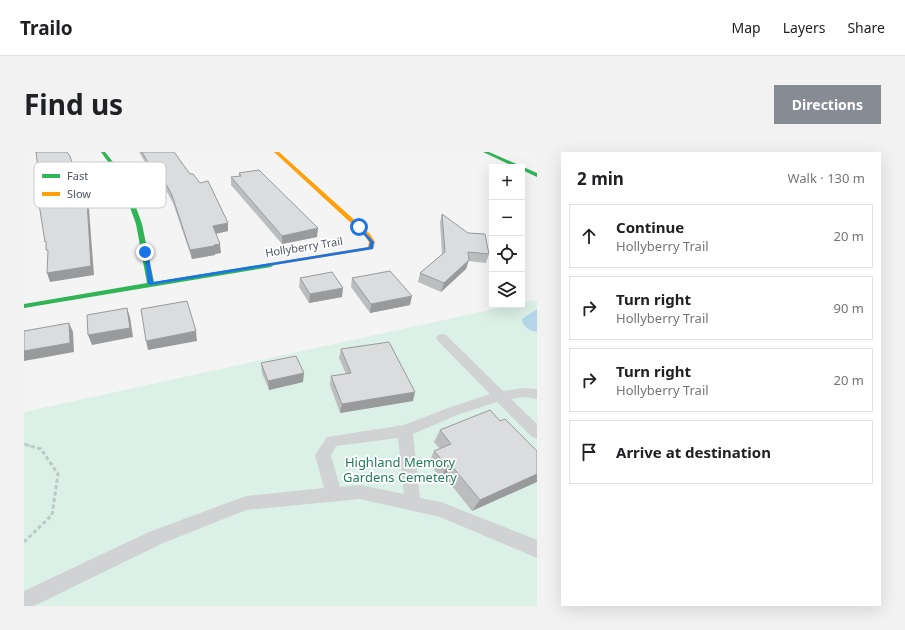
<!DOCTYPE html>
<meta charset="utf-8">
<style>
body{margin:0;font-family:"Noto Sans",sans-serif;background:#f2f2f2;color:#202124}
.controls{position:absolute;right:12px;top:12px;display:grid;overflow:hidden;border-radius:0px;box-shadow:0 4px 16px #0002}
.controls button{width:36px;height:36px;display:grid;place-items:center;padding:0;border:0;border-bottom:1px solid #e0e0e0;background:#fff;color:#202124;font:20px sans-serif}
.stop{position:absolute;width:12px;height:12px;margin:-9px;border:3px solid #1a73e8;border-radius:50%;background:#fff}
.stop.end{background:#1a73e8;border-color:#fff;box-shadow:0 1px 4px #0008}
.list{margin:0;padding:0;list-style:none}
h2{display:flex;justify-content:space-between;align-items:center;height:52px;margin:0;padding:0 16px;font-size:17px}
h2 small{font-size:13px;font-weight:400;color:#757577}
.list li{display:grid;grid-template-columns:26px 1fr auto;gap:12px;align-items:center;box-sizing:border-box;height:64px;margin:0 8px 8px;padding:0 8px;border:1px solid #e0e0e0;border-radius:0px}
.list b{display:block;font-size:15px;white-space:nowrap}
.list p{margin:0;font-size:13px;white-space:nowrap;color:#757577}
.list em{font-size:13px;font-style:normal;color:#757577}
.icon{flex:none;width:22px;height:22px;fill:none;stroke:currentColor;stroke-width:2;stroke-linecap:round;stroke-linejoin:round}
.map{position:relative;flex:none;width:513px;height:454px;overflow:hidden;border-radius:0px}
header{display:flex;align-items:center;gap:24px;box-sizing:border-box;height:56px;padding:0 20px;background:#fff;border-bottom:1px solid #e0e0e0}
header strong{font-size:19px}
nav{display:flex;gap:22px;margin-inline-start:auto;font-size:14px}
.intro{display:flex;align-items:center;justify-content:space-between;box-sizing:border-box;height:96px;padding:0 24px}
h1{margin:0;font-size:28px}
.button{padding:10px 18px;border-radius:0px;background:#878b93;color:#fff;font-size:14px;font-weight:700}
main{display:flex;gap:24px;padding:0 24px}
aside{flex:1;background:#fff;border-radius:0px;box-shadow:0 4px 16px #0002}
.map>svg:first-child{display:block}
</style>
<header>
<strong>Trailo</strong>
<nav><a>Map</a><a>Layers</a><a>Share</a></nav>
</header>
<div class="intro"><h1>Find us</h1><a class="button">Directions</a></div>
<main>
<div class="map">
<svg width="513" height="454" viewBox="0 0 513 454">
<rect width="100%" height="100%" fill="#f4f4f4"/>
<path fill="#dbf0e7" d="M513,148V454H0V260L488,153H498V151Z"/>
<path fill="#b4d6ea" d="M513,157V180C505,178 499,176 498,167Z"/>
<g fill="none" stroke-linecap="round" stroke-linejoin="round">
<path stroke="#bec8c6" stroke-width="2.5" stroke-dasharray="3 2" stroke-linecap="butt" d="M0,292L6,294"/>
<path stroke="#bec8c6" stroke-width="3" stroke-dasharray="4 2.5" stroke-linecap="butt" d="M0,390L28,363L34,322L17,297L3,293"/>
<path fill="#d0d2d4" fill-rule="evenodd" d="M418,182L422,183L479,239L500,236L513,237V247L500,245L487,247L513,272V287L508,285L473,250L433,263L389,282L396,346L417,350L513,388V406L416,365L336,347L222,358L137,392L10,454H0V439L125,380L222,344L300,336L291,303L303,285L380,273L424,256L466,242L414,189L412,186L414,183ZM374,286L380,342L336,333L316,335L307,304L312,294Z"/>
<path fill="#30b455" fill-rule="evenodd" d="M77,0H81L101,25L118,72L130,130L247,111L250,113L247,115L0,156V152L123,131L112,72L95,25Z
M459,0H465L513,21V25L498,18V15H491Z"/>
<path fill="#ff9f0a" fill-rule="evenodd" d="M250,0H255L346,82L351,90L349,97L245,114V112L247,111L344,95L345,90L341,84Z"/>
</g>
<path fill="#bcbdbe" d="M115,0H150L204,79L192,82L197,101L191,102V103L168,107L149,51L138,31L134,32Z
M215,21L293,85L258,92L207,33V25L215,24Z
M418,62L465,102L462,111L444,109L442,117L417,140L394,130L396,121L418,102L416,70Z
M276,126L318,145L285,151L275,135Z
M328,126L386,153L346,161L327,135Z
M317,197L389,249L316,261L306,233L307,224L322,222L315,206Z
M237,211L279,230L245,238L238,221Z
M476,269L513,299L448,359L421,325L417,327L405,311L410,299L416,297L410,290L416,278Z"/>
<path fill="#999a9b" d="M137,23L138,31L134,32L132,24Z
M63,49L65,57L70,123L26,130L23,121Z
M204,71V79L190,82L189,74Z
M294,76L293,85L258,92V84Z
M196,92L197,101L191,102V103L168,107L166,98Z
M445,108L442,117L417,140L420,131Z
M319,136L318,145L285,151L286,142Z
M388,144L386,153L346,161L347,152Z
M103,156L106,165L109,185L68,193L64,183Z
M45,171L49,180L50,200L0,209V199Z
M172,179L173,189L124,198L122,189Z
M280,221L279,230L245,238L244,229Z
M391,240L389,249L316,261L318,252Z
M427,313L421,325L417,327L423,314Z
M513,322V330L448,359L456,348Z"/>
<path fill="#dbdcdd" stroke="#999a9b" d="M12,0H43L46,4L57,38L59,37L63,49L67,114L23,121L24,98H22V89L21,90L15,52L18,51Z
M118,0H150L166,22H169L176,31L184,29L204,71L189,74L196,92L190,93V94L166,98L148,43L137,23L132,24Z
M235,18L294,76L258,84L207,25L217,24L215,21Z
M418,62L444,81L461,82L465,102L444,100L445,108L420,131L396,121L421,100Z
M366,119L388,144L347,152L328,126Z
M308,120L319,136L286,142L276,126Z
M163,149L172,179L122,189L117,157Z
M103,156L106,176L64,183L63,163Z
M45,171L46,191L0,199V179Z
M365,190L391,240L318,252L307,224L327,221L317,197Z
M272,204L280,221L244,229L237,211Z
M466,258L476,269L481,267L513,299V322L456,348L427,313L423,314L410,299L427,292L416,278Z"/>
<path fill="#1a73e8" d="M335,74L350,90L349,97L127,133L124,132L120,99L124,100L129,130L345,95L346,90L333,75Z"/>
<g text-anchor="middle" stroke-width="3.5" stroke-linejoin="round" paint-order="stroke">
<g font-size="11" fill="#4c535f" stroke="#fff">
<text transform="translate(280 95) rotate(-9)" y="4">Hollyberry Trail</text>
</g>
<g font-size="13" fill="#217c5d" stroke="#fff">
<text x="376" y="315">Highland Memory<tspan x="376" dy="15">Gardens Cemetery</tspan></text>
</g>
</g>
<rect x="10" y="10" width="132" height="46" rx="6" fill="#fff" stroke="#c9cbcf" stroke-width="1"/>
<rect x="18" y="22" width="18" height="4" fill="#30b455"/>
<rect x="18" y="40" width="18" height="4" fill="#ff9f0a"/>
<g font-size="11" fill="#4c535f">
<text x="43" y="28">Fast</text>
<text x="43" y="46">Slow</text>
</g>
</svg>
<div class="controls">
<button>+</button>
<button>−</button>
<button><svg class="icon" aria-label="locate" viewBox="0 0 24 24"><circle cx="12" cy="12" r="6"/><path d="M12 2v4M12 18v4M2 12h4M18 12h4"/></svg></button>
<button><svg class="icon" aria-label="layers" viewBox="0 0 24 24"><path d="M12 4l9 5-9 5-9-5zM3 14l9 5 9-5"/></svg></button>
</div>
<div class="stop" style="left:335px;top:75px"></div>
<div class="stop end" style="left:121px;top:100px"></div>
</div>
<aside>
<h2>2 min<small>Walk · 130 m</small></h2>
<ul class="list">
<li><svg class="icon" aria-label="ahead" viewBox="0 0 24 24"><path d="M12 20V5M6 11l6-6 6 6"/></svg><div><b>Continue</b><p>Hollyberry Trail</p></div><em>20 m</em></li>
<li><svg class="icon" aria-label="right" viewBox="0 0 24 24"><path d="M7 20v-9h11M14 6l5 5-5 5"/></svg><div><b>Turn right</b><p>Hollyberry Trail</p></div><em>90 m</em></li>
<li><svg class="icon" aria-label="right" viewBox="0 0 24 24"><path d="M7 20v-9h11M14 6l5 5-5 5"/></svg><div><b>Turn right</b><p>Hollyberry Trail</p></div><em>20 m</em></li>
<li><svg class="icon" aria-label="arrive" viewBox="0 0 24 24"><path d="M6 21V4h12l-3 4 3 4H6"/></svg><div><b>Arrive at destination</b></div></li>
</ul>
</aside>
</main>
